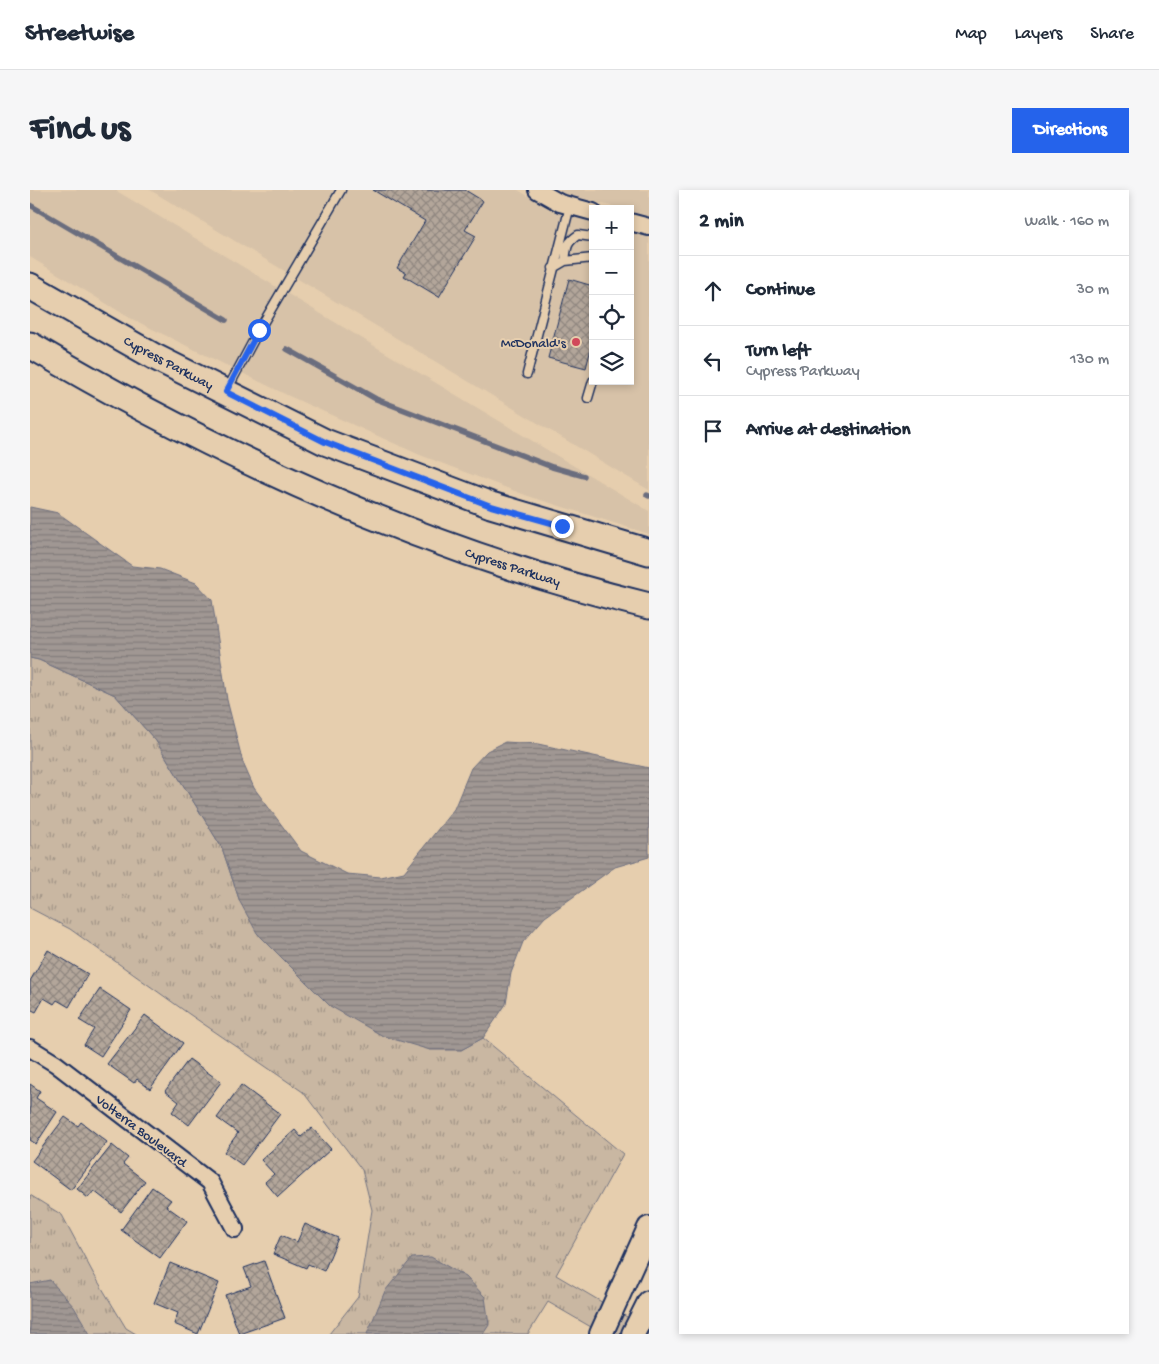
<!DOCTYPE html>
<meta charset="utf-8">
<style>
body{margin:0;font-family:"Gochi Hand",sans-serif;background:#f6f6f7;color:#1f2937}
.controls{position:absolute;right:15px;top:15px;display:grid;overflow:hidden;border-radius:0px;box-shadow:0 2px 8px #0003}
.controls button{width:45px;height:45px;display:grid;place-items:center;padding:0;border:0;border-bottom:1px solid #e0e1e3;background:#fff;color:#1f2937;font:25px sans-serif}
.stop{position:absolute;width:15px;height:15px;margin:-11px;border:4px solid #2563eb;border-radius:50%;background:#fff}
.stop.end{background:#2563eb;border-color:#fff;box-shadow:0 1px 5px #0008}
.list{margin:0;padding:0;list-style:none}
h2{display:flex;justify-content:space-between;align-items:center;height:65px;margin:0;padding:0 20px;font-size:21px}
h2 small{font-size:16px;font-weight:400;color:#747a83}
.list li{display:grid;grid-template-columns:32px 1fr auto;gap:15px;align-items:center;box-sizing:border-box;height:70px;padding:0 20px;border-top:1px solid #e0e1e3}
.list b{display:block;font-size:19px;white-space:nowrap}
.list p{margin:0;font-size:16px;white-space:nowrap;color:#747a83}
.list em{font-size:16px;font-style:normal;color:#747a83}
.icon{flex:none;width:28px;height:28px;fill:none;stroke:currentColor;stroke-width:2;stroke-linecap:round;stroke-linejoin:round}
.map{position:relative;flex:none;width:619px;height:1144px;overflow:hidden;border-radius:0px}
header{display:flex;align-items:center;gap:30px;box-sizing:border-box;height:70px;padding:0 25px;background:#fff;border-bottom:1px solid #e0e1e3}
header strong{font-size:24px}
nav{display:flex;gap:28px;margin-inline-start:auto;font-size:18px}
.intro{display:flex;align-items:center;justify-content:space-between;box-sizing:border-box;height:120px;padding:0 30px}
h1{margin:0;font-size:35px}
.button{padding:12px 22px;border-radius:0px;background:#2563eb;color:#fff;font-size:18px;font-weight:700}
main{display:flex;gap:30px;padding:0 30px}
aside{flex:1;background:#fff;border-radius:0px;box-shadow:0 2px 8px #0003}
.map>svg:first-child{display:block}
</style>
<header>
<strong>Streetwise</strong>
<nav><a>Map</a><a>Layers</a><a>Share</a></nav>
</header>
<div class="intro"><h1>Find us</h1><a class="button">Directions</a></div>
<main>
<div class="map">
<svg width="619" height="1144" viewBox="0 0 619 1144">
<defs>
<pattern id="grass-tufts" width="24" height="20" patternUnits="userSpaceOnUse" patternTransform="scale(1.25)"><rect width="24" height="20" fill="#c9b7a2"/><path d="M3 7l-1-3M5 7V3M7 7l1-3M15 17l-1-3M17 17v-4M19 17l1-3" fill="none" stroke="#a29587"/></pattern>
<pattern id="water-rules" width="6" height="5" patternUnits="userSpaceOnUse" patternTransform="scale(1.25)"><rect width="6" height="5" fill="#a09793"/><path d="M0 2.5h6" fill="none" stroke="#827c7b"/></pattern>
<pattern id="building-cross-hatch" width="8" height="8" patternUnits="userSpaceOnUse" patternTransform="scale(1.25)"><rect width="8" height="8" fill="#b3a69a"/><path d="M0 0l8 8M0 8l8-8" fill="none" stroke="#918881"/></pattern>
</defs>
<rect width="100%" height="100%" fill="#e6ceae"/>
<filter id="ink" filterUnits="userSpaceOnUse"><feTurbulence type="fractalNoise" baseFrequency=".02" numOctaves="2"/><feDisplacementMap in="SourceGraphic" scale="10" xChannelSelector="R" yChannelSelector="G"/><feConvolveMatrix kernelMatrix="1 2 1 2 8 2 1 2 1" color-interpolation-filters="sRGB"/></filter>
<g filter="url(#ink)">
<path fill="#d7c2a8" d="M0,0H85L619,321V344L498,306L390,265L259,206L100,128L0,67Z
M120,0H488L524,22L563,32V191H600V42L619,47V300Z
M528,0H619V26L600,21V19H592L534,3Z"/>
<path fill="url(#grass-tufts)" stroke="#727380" d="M0,468L9,470L85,505L126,551L192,658L210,712L431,860L453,848L593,964L526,1085L619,1140V1144H573L518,1112L498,1144H299L328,1107L342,1020L332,980L273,902L159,824L40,739L0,718Z
M0,1005L32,1025L63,1083L96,1138L106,1144H0Z"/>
<path fill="url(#water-rules)" stroke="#6b6d7e" d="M0,317L28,323L102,376L130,379L166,393L182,410L197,510L213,573L224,598L271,661L317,684L351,687L374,682L424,619L441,578L457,561L475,552L508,554L619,578V667L585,677L515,727L493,752L481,783L476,814L453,848L431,860H400L353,846L300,816L227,743L210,712L192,658L126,551L85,505L9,470L0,468Z
M401,1067L436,1087L455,1107L459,1135L453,1144H337L355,1101L382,1068Z
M20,1090L44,1117L60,1144H0V1094Z"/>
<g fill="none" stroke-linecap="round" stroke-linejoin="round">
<path stroke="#6b6d7e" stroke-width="5.5" d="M0,15L196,130
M257,159L346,209L522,277L554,286
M617,305L619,306"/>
</g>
<path fill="url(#building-cross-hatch)" stroke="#1b2f5e" d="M343,0H435L453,11L435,40L446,46L409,107L374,86L376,83L367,78L395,31Z
M539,89L563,96V151L556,178L518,168Z
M18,760L58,784L39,817L27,810L24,814L14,808L6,822L0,819V791Z
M70,799L101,820L71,866L54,855L64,839L49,830Z
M115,825L153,853L120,899L107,889L104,893L77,874Z
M159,869L191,892L159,935L142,922L149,912L135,901Z
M0,894L10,901L6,908L27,922L6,954L0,950Z
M211,895L250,924L212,975L194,962L208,943L187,928Z
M35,927L48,936L51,932L77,952L41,1000L2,971Z
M282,938L301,959L248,1007L235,992L244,984L231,970L265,940L271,947Z
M82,955L98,968L93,974L115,991L91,1022L64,1001L58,1008L47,999Z
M122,997L141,1010L136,1016L157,1031L130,1068L91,1040Z
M275,1034L308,1048L294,1081L278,1074L276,1078L243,1064L251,1045L267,1052Z
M234,1071L255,1128L209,1144L195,1105L221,1096L214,1078Z
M140,1073L189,1093L168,1144L144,1134L148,1123L124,1113Z"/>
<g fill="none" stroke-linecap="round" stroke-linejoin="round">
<g stroke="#1b2f5e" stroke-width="11">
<path id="service" d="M535,71C537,57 536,53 548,45L563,47
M523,78L535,71L563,68
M497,184L540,16
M197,200L229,140L311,0
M558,208L563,191"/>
</g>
<g stroke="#1b2f5e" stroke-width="20">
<path id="minor" d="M507,0L530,13L563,22
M600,32L619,37
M0,858L26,874L180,992L205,1039"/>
</g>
<g stroke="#1b2f5e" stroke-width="26">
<path id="secondary" d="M571,1144L619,1038
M603,1144L619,1112"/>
</g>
<g stroke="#1b2f5e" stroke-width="29">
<path id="primary" d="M0,96L125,167L295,252L461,315L619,362
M0,155C193,269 400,363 619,416"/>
</g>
<use href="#service" stroke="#e6ceae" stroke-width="8"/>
<use href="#minor" stroke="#e6ceae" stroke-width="16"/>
<use href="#secondary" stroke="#e6ceae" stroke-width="22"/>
<use href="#primary" stroke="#e6ceae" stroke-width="25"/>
</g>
</g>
<g fill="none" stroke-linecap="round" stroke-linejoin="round" filter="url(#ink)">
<path stroke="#2563eb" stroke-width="6" d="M229,140L196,202L295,252L461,316L532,336"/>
</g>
<circle fill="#d1495b" stroke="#e6ceae" stroke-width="2" cx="546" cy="152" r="5"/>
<g text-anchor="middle" stroke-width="4" stroke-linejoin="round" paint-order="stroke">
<g font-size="14" fill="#1b2f5e" stroke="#e6ceae" text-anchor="end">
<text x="536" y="157">McDonald's</text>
</g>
<g font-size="14" fill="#1b2f5e" stroke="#e6ceae">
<text transform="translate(139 172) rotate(28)" y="5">Cypress Parkway</text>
<text transform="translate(483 376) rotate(18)" y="5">Cypress Parkway</text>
<text transform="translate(112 940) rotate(37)" y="5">Volterra Boulevard</text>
</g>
</g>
</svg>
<div class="controls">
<button>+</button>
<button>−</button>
<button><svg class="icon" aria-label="locate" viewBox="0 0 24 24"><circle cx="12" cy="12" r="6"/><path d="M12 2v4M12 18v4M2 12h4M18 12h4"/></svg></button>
<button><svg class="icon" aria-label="layers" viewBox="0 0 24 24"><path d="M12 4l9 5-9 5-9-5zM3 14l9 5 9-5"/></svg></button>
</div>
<div class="stop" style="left:229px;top:140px"></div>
<div class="stop end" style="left:532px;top:336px"></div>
</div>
<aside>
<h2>2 min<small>Walk · 160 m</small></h2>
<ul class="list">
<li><svg class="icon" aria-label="ahead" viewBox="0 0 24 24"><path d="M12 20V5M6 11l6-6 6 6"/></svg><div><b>Continue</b></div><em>30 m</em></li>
<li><svg class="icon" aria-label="left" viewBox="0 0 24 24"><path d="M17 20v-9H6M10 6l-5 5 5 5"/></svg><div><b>Turn left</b><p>Cypress Parkway</p></div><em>130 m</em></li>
<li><svg class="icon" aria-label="arrive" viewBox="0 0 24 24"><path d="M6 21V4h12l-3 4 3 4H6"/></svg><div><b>Arrive at destination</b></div></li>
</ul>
</aside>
</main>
